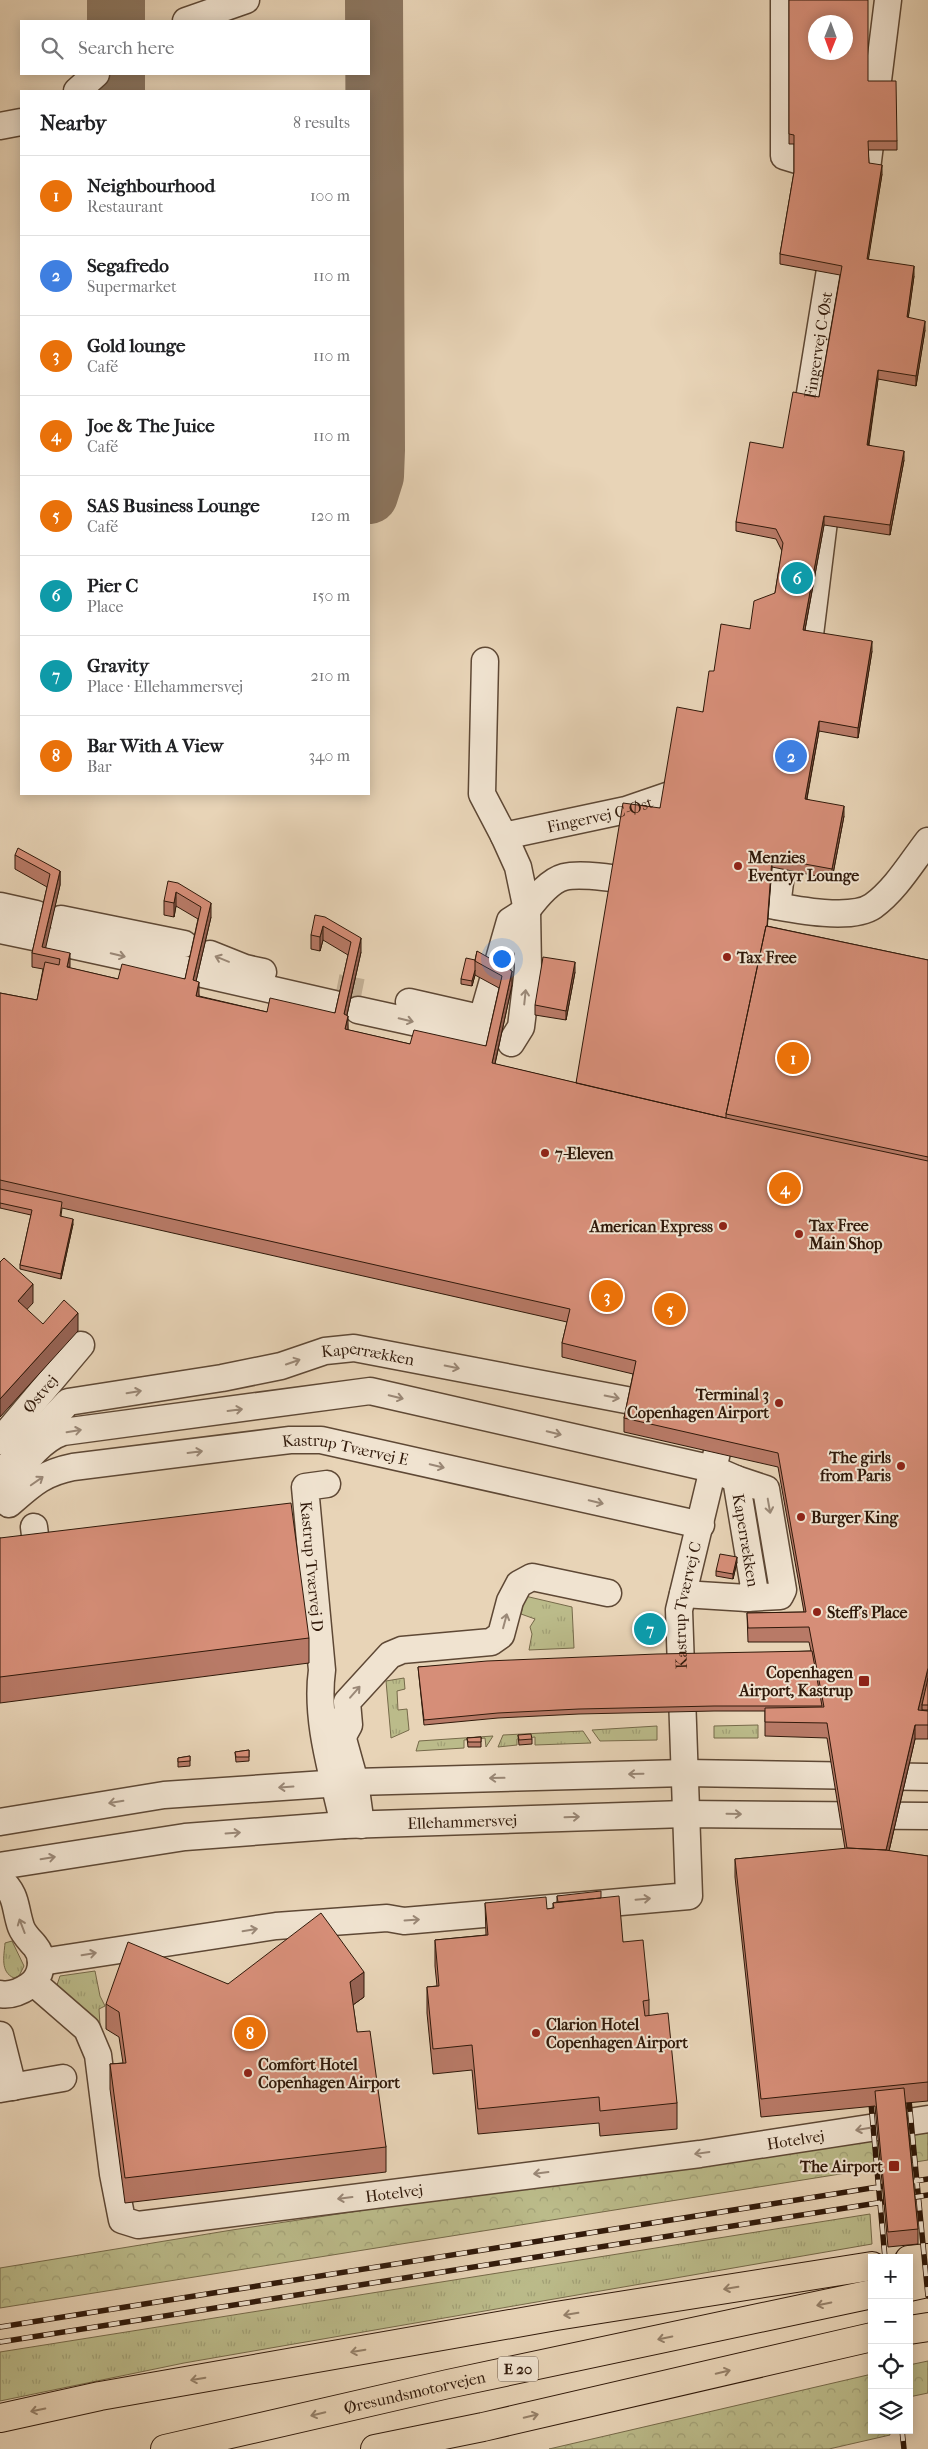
<!DOCTYPE html>
<meta charset="utf-8">
<style>
body{margin:0;font-family:"IM FELL French Canon",serif;background:#f6f6f6;color:#202124}
.controls{position:absolute;right:15px;bottom:15px;display:grid;overflow:hidden;border-radius:0px;box-shadow:0 2px 12px #0003}
.controls button{width:45px;height:45px;display:grid;place-items:center;padding:0;border:0;border-bottom:1px solid #e0e0e0;background:#fff;color:#202124;font:25px sans-serif}
.compass{position:absolute;left:808px;top:15px;width:45px;height:45px;border-radius:50%;background:#fff;box-shadow:0 2px 12px #0003;rotate:181deg}
.you{position:absolute;left:501px;top:958px;width:18px;height:18px;margin:-12px;border:4px solid #fff;border-radius:50%;background:#1a73e8;box-shadow:0 0 0 8px #1a73e833}
.badge{display:grid;place-items:center;width:32px;height:32px;border-radius:50%;background:#8f2418;color:#fff;font-size:16px;font-weight:700}
.pin{position:absolute;translate:-50% -50%;border:2px solid #fff;box-shadow:0 1px 5px #0006}
.list{margin:0;padding:0;list-style:none}
h2{display:flex;justify-content:space-between;align-items:center;height:65px;margin:0;padding:0 20px;font-size:21px}
h2 small{font-size:16px;font-weight:400;color:#757577}
.list li{display:grid;grid-template-columns:32px 1fr auto;gap:15px;align-items:center;box-sizing:border-box;height:80px;padding:0 20px;border-top:1px solid #e0e0e0}
.list b{display:block;font-size:19px;white-space:nowrap}
.list p{margin:0;font-size:16px;white-space:nowrap;color:#757577}
.list em{font-size:16px;font-style:normal;color:#757577}
.icon{flex:none;width:28px;height:28px;fill:none;stroke:currentColor;stroke-width:2;stroke-linecap:round;stroke-linejoin:round}
.map{position:relative;flex:none;width:928px;height:2449px;overflow:hidden}
.search{position:absolute;background:#fff;box-shadow:0 2px 12px #0003;left:20px;top:20px;width:350px;height:55px;display:flex;align-items:center;gap:12px;box-sizing:border-box;padding:0 18px;border-radius:0px;color:#757577;font-size:19px}
.panel{position:absolute;background:#fff;box-shadow:0 2px 12px #0003;left:20px;top:90px;width:350px;height:705px;border-radius:0px}
.map>svg:first-child{display:block}
</style>
<div class="map">
<svg width="928" height="2449" viewBox="0 0 928 2449">
<defs>
<pattern id="grass-tufts" width="24" height="20" patternUnits="userSpaceOnUse" patternTransform="scale(1.25)"><rect width="24" height="20" fill="#bbbb8a"/><path d="M3 7l-1-3M5 7V3M7 7l1-3M15 17l-1-3M17 17v-4M19 17l1-3" fill="none" stroke="#a1a076"/></pattern>
<pattern id="forest-crowns" width="20" height="18" patternUnits="userSpaceOnUse" patternTransform="scale(1.25)"><rect width="20" height="18" fill="#bbbb8a"/><path d="M2 6a3 3 0 1 1 6 0M12 15a3 3 0 1 1 6 0" fill="none" stroke="#a1a076"/></pattern>
</defs>
<rect width="100%" height="100%" fill="#e8d4b7"/>
<filter id="stains"><feTurbulence type="fractalNoise" baseFrequency=".004" numOctaves="4"/><feColorMatrix values="0 0 0 0 .2 0 0 0 0 .09 0 0 0 0 .02 0 0 0 .5 -.17"/></filter>
<radialGradient id="worn" r=".72"><stop offset=".6" stop-color="#630" stop-opacity="0"/><stop offset="1" stop-color="#630" stop-opacity=".3"/></radialGradient>
<path fill="url(#grass-tufts)" stroke="#766a4a" d="M525,1596L572,1607L574,1648L529,1650L532,1634L530,1627L535,1619L521,1614Z
M404,1678L405,1689L397,1691L398,1710L407,1709L409,1730L391,1738L386,1681Z
M758,1725V1738H714V1726Z
M657,1726V1740L600,1741L592,1730Z
M583,1731L591,1743L535,1745V1737L517,1739V1745L498,1747L503,1735Z
M493,1736L486,1747L485,1738L464,1740V1748L416,1751L419,1741Z
M12,1941L24,1966L19,1976L14,1978C0,1972 4,1956 5,1943Z
M95,1971L100,1996L105,2006L99,2009L100,2025L56,1988L60,1976Z
M870,2214L872,2244L184,2363L0,2401V2352Z"/>
<path fill="url(#forest-crowns)" stroke="#766a4a" d="M928,2125V2160L0,2308V2268L232,2230Z
M928,2361V2393L909,2397V2365Z
M872,2374V2430H889L890,2435L829,2449H549Z"/>
<g fill="none" stroke-linecap="round" stroke-linejoin="round">
<path stroke="#8c7660" stroke-width="58" d="M116,21V0
M116,74V91
M369,495L375,476L376,450L374,0"/>
<path stroke="#c3af94" stroke-width="26" stroke-dasharray="26 13" stroke-linecap="butt" d="M337,987L362,992"/>
<g stroke="#5e4835" stroke-width="29">
<g id="minor">
<path d="M784,0V156L827,169"/>
<path d="M186,21L246,0"/>
<path d="M77,91L96,74"/>
<path d="M0,126L21,122"/>
<path d="M864,193L888,0"/>
<path id="s1" d="M804,430L835,239"/>
<path d="M485,661L482,794L504,836"/>
<path d="M806,667L827,497"/>
<path d="M760,903C787,908 850,922 873,906C896,889 911,863 928,841"/>
<path d="M0,906L36,914"/>
<path d="M777,906L786,835"/>
<path id="s2" d="M527,910L518,867L504,836L626,810L696,786"/>
<path d="M527,910C536,898 549,881 564,877C583,872 625,880 645,883"/>
<path d="M61,919L184,944"/>
<path d="M0,930L34,937"/>
<path d="M53,941L186,970"/>
<path d="M210,954L245,968L263,972"/>
<path d="M203,974L334,1004"/>
<path d="M409,1002L488,1020"/>
<path d="M358,1010L486,1038"/>
<path d="M477,1036L510,921L527,910L528,969L521,1027L511,1043"/>
<path id="s3" d="M0,1441L81,1345"/>
<path id="s4" d="M0,1474L68,1402L222,1378L281,1366L325,1351L354,1348L663,1407"/>
<path d="M736,1479L766,1489L783,1590L780,1596L747,1598"/>
<path id="s5" d="M327,1484L305,1487L322,1670C315,1721 333,1775 344,1825"/>
<path id="s6" d="M0,1495C18,1473 36,1441 63,1432L370,1391L713,1469L736,1479L754,1587L747,1598L683,1594"/>
<path id="s7" d="M9,1504C32,1484 43,1473 73,1467L290,1440H321L701,1525"/>
<path d="M34,1527L38,1559"/>
<path d="M338,1721L355,1782L361,1825"/>
<path d="M343,1736L349,1725L347,1702L390,1655L402,1650L491,1642L501,1635L510,1601L519,1584L532,1577L608,1593"/>
<path d="M0,1822L164,1795L355,1782L685,1773L928,1777"/>
<path id="s8" d="M0,1866L185,1837L344,1825L685,1814L928,1816"/>
<path d="M0,1879C18,1896 14,1906 21,1927C24,1935 30,1940 35,1946C45,1958 42,1977 29,1986C20,1992 10,1996 0,1994"/>
<path id="s9" d="M41,1962L276,1926L387,1918L404,1921L689,1896L679,1610L725,1419"/>
<path id="s10" d="M34,1983L87,2029L98,2055L113,2174L122,2220L138,2225L700,2154L928,2119"/>
<path d="M0,2035L13,2087"/>
<path d="M0,2089L63,2078"/>
</g>
</g>
<g stroke="#30190a" stroke-width="30">
<g id="highway">
<path d="M909,2260L928,2258"/>
<path d="M909,2287L928,2283"/>
<path d="M909,2330L928,2327"/>
<path d="M0,2418L100,2396L556,2316L872,2266"/>
<path id="s11" d="M165,2449L448,2384L872,2294"/>
<path d="M375,2449L483,2427L872,2337"/>
</g>
</g>
<use href="#minor" stroke="#f0e3d0" stroke-width="26"/>
<use href="#highway" stroke="#e8d4b7" stroke-width="28"/>
<g stroke="#30190a" stroke-width="5.5">
<path id="rail" d="M908,2090L928,2296
M870,2092L885,2258
M0,2327L928,2179
M0,2342L928,2195
M902,2430L904,2449"/>
</g>
<use href="#rail" stroke="#f0e3d0" stroke-width="4" stroke-dasharray="11" stroke-linecap="butt"/>
</g>
<path fill="#b87a67" stroke="#30190a" d="M789,0L868,81L897,141V150H868L869,163L882,174L868,259L914,276L908,318L925,330L916,386L878,379L869,445L904,460L890,535L824,525L805,630L872,651L858,738L819,731L807,799L844,816L832,879L772,867L767,926L928,960V1710H921L928,1711V1739H915L889,1851L928,1856V2101L906,2103L918,2229V2244L888,2247L875,2106L761,2117L735,1877V1859L845,1849L827,1738L765,1736V1711H714L579,1714L498,1718L424,1725L418,1667L811,1651L809,1642H748L747,1613L804,1612L778,1467L624,1432V1418L633,1374L562,1357V1343L567,1322L62,1208L61,1216L73,1224L61,1279L20,1269V1265L31,1215L0,1208V993L37,1000L43,969L32,967V953L47,887L15,869V855L60,871V885L45,947L70,968L118,979H185L198,919L176,906L174,917L164,915V901L178,883L211,917L196,981L199,996L267,1012L335,1013L348,955L323,940L320,951L311,949V935L325,917L361,952L347,1015L348,1030L410,1044L486,1046L499,988L475,975L472,986L461,984V979L475,960L477,951L512,985L495,1064L576,1083L660,808L703,712L714,671L750,629L775,593L782,551L776,539L736,531V522L783,448L819,397L840,275L780,264V254L794,172V144H789Z
M575,972L566,1020L535,1015V1005Z
M0,1538L309,1638V1663L0,1703Z
M737,1562L733,1579L716,1576V1571Z
M518,1735L532,1739V1744L519,1745Z
M481,1737V1747H468L467,1738Z
M249,1750V1761L236,1762L235,1752Z
M190,1756V1766L178,1767V1758Z
M557,1896L601,1898L623,1942L649,2000V2015L677,2103V2129L600,2136L599,2123L478,2134L472,2070L433,2074L427,2013V1987L437,1986L435,1966V1940L486,1935L485,1903L547,1909L553,1908V1903L557,1902Z
M228,1984L364,1997L353,2005L357,2032L386,2147V2172L125,2203L110,2089V2064L123,2063L119,2037L106,2029V2004Z"/>
<path fill="#966354" stroke="#30190a" d="M882,165V174L867,268V259Z
M914,266V276L907,327V317Z
M925,321V330L916,386V376Z
M878,370V379L867,454V445Z
M904,451V460L890,535V525Z
M824,516V525L803,640V630Z
M872,641V651L858,738V728Z
M819,721V731L805,808V799Z
M844,806V816L832,879V869Z
M772,858V867L766,944L730,1115Z
M60,871V885L44,955L42,947Z
M176,892V906L174,917V903Z
M211,903V917L193,994V980Z
M323,926V940L320,951V937Z
M361,938V952L344,1028V1014Z
M70,953V967H67Z
M575,962V972L566,1020V1011Z
M475,970V975L472,986V981Z
M512,971V985L492,1077V1063Z
M199,982V996L196,1010V996Z
M348,1016V1030L345,1029Z
M73,1219V1224L61,1279V1274Z
M33,1284V1303L18,1319V1301Z
M78,1313V1331L0,1417V1399Z
M737,1557V1562L733,1579V1574Z
M928,1668V1682L922,1705V1710L918,1724V1710Z
M915,1725V1739L885,1868V1854Z
M364,1972V1997L350,2007V1982Z"/>
<path fill="#d68e78" stroke="#30190a" fill-rule="evenodd" d="M789,0H868V81H896L897,141H868L869,163L882,165L867,259L914,266L907,317L925,321L916,376L878,370L867,445L904,451L890,525L824,516L803,630L872,641L858,728L819,721L805,799L844,806L832,869L772,858L767,926H766L726,1114V1118L576,1083L623,803L660,808L677,707L703,712L709,671H714L721,624L750,629L754,601L775,593L783,543L776,529L736,522L750,442L783,448L793,392L819,397L842,266L780,254L794,172V135L789,134ZM816,22H846V52H816Z
M18,848L60,871L42,947L70,953L67,967L118,979L122,964L185,979L201,907L176,892L174,903L164,901L168,881L178,883L211,903L193,980L199,982L196,996L267,1012L270,998L335,1013L351,942L323,926L320,937L311,935L315,915L325,917L361,938L344,1014L348,1016L345,1029L410,1044L414,1030L486,1046L502,976L475,961L477,951L512,971L492,1063L726,1118L928,1161V1668L918,1710L928,1711V1725H915L886,1850L847,1848L827,1723L765,1722V1708L824,1707L809,1627L748,1628L747,1613L806,1612L778,1453L624,1418L636,1361L562,1343L570,1309L0,1180V993L37,1000L45,962L59,965L60,959L32,953L50,874L15,855Z
M766,926L928,960V1157L726,1114Z
M543,957L575,962L566,1011L535,1005Z
M466,958L475,960V970L472,981L461,979Z
M0,1189L62,1202L60,1216L73,1219L61,1274L20,1265L32,1210L0,1203Z
M4,1258L33,1284L18,1301L43,1324L64,1300L78,1313L0,1399V1262Z
M291,1503L309,1638L0,1677V1538Z
M720,1554L737,1557L733,1574L716,1571Z
M812,1651L822,1706H714L579,1709L498,1713L424,1720L418,1667L487,1661L657,1654Z
M928,1678V1705H922Z
M531,1734L532,1739L519,1740L518,1735Z
M481,1737V1742H468L467,1738Z
M249,1750V1757H236L235,1752Z
M190,1756V1761L178,1762V1758Z
M848,1848L885,1850L928,1856V2082L761,2099L735,1859Z
M601,1891V1898L558,1902L557,1896Z
M619,1896L623,1942L643,1940L649,2000L643,2001L645,2016L668,2013L677,2103L600,2111L599,2097L478,2109L472,2045L433,2049L427,1987L439,1986L435,1940L488,1935L485,1903L546,1897L547,1909L554,1908L553,1903Z
M321,1913L364,1972L350,1982L357,2032L370,2031L386,2147L125,2178L110,2064L126,2063L119,2012L106,2004L128,1942L228,1984Z
M904,2088L918,2229L888,2232L875,2091Z"/>
<defs><path id="oneway-shaft" d="M-6 0H5M1.5-3L5.5 0L1.5 3" fill="none" stroke-width="1.6" stroke-linecap="round" stroke-linejoin="round" transform="scale(1.25)"/></defs>
<g stroke="#9a8877">
<use href="#oneway-shaft" transform="translate(118 955) rotate(13)"/>
<use href="#oneway-shaft" transform="translate(222 959) rotate(-158)"/>
<use href="#oneway-shaft" transform="translate(525 997) rotate(-84)"/>
<use href="#oneway-shaft" transform="translate(406 1020) rotate(13)"/>
<use href="#oneway-shaft" transform="translate(293 1362) rotate(-19)"/>
<use href="#oneway-shaft" transform="translate(452 1367) rotate(11)"/>
<use href="#oneway-shaft" transform="translate(134 1392) rotate(-9)"/>
<use href="#oneway-shaft" transform="translate(396 1397) rotate(13)"/>
<use href="#oneway-shaft" transform="translate(612 1397) rotate(11)"/>
<use href="#oneway-shaft" transform="translate(235 1410) rotate(-7)"/>
<use href="#oneway-shaft" transform="translate(74 1431) rotate(-9)"/>
<use href="#oneway-shaft" transform="translate(554 1433) rotate(13)"/>
<use href="#oneway-shaft" transform="translate(195 1452) rotate(-7)"/>
<use href="#oneway-shaft" transform="translate(437 1466) rotate(13)"/>
<use href="#oneway-shaft" transform="translate(37 1481) rotate(-35)"/>
<use href="#oneway-shaft" transform="translate(596 1502) rotate(13)"/>
<use href="#oneway-shaft" transform="translate(769 1506) rotate(80)"/>
<use href="#oneway-shaft" transform="translate(505 1621) rotate(-75)"/>
<use href="#oneway-shaft" transform="translate(355 1692) rotate(-49)"/>
<use href="#oneway-shaft" transform="translate(636 1774) rotate(179)"/>
<use href="#oneway-shaft" transform="translate(497 1778) rotate(179)"/>
<use href="#oneway-shaft" transform="translate(286 1787) rotate(176)"/>
<use href="#oneway-shaft" transform="translate(116 1802) rotate(171)"/>
<use href="#oneway-shaft" transform="translate(734 1814) rotate(1)"/>
<use href="#oneway-shaft" transform="translate(572 1817) rotate(-2)"/>
<use href="#oneway-shaft" transform="translate(233 1833) rotate(-4)"/>
<use href="#oneway-shaft" transform="translate(48 1858) rotate(-9)"/>
<use href="#oneway-shaft" transform="translate(643 1899) rotate(-5)"/>
<use href="#oneway-shaft" transform="translate(412 1920) rotate(-4)"/>
<use href="#oneway-shaft" transform="translate(22 1926) rotate(-111)"/>
<use href="#oneway-shaft" transform="translate(250 1930) rotate(-9)"/>
<use href="#oneway-shaft" transform="translate(89 1954) rotate(-9)"/>
<use href="#oneway-shaft" transform="translate(863 2129) rotate(171)"/>
<use href="#oneway-shaft" transform="translate(702 2153) rotate(172)"/>
<use href="#oneway-shaft" transform="translate(541 2173) rotate(173)"/>
<use href="#oneway-shaft" transform="translate(345 2198) rotate(173)"/>
</g>
<g stroke="#958069">
<use href="#oneway-shaft" transform="translate(731 2288) rotate(171)"/>
<use href="#oneway-shaft" transform="translate(824 2304) rotate(168)"/>
<use href="#oneway-shaft" transform="translate(571 2314) rotate(171)"/>
<use href="#oneway-shaft" transform="translate(665 2338) rotate(168)"/>
<use href="#oneway-shaft" transform="translate(358 2351) rotate(170)"/>
<use href="#oneway-shaft" transform="translate(723 2372) rotate(-13)"/>
<use href="#oneway-shaft" transform="translate(198 2379) rotate(170)"/>
<use href="#oneway-shaft" transform="translate(38 2410) rotate(168)"/>
<use href="#oneway-shaft" transform="translate(318 2414) rotate(167)"/>
<use href="#oneway-shaft" transform="translate(531 2416) rotate(-13)"/>
</g>
<g fill="#8f2418" stroke="#f0e3d0" stroke-width="2">
<circle cx="738" cy="866" r="5"/>
<circle cx="727" cy="957" r="5"/>
<circle cx="545" cy="1153" r="5"/>
<circle cx="723" cy="1226" r="5"/>
<circle cx="799" cy="1234" r="5"/>
<circle cx="779" cy="1403" r="5"/>
<circle cx="901" cy="1466" r="5"/>
<circle cx="801" cy="1517" r="5"/>
<circle cx="817" cy="1612" r="5"/>
<rect x="858" y="1675" width="12" height="12" rx="2.5"/>
<circle cx="536" cy="2033" r="5"/>
<circle cx="248" cy="2073" r="5"/>
<rect x="888" y="2160" width="12" height="12" rx="2.5"/>
</g>
<g text-anchor="middle" stroke-width="4" stroke-linejoin="round" paint-order="stroke">
<rect fill="#f0e3d0" stroke="#6a5645" stroke-width="1" x="498" y="2356.5" width="40" height="25" rx="4"/>
<g font-size="15" font-weight="bold" fill="#30190a">
<text x="518" y="2374">E 20</text>
</g>
<g font-size="16" fill="#30190a" stroke="#f0e3d0">
<text dy="6" stroke="none"><textPath href="#s1" startOffset="86">Fingervej C-Øst</textPath></text>
<text dy="6" stroke="none"><textPath href="#s2" startOffset="176">Fingervej C-Øst</textPath></text>
<text dy="6" stroke="none"><textPath href="#s4" startOffset="405">Kaperrækken</textPath></text>
<text dy="6" stroke="none"><textPath href="#s3" startOffset="62">Østvej</textPath></text>
<text dy="6" stroke="none"><textPath href="#s7" startOffset="350">Kastrup Tværvej E</textPath></text>
<text dy="6" stroke="none"><textPath href="#s6" startOffset="839">Kaperrækken</textPath></text>
<text dy="6" stroke="none"><textPath href="#s5" startOffset="102">Kastrup Tværvej D</textPath></text>
<text dy="6" stroke="none"><textPath href="#s9" startOffset="944">Kastrup Tværvej C</textPath></text>
<text dy="6" stroke="none"><textPath href="#s8" startOffset="465">Ellehammersvej</textPath></text>
<text dy="6" stroke="none"><textPath href="#s10" startOffset="945">Hotelvej</textPath></text>
<text dy="6" stroke="none"><textPath href="#s10" startOffset="540">Hotelvej</textPath></text>
<text dy="6" stroke="none"><textPath href="#s11" startOffset="256">Øresundsmotorvejen</textPath></text>
</g>
<g font-size="16" font-weight="bold" fill="#30190a" stroke="#f0e3d0" text-anchor="start">
<text x="748" y="863">Menzies<tspan x="748" dy="18">Eventyr Lounge</tspan></text>
<text x="737" y="963">Tax Free</text>
<text x="555" y="1159">7-Eleven</text>
<text x="809" y="1231">Tax Free<tspan x="809" dy="18">Main Shop</tspan></text>
<text x="713" y="1232" text-anchor="end">American Express</text>
<text x="769" y="1400" text-anchor="end">Terminal 3<tspan x="769" dy="18">Copenhagen Airport</tspan></text>
<text x="891" y="1463" text-anchor="end">The girls<tspan x="891" dy="18">from Paris</tspan></text>
<text x="811" y="1523">Burger King</text>
<text x="827" y="1618">Steff's Place</text>
<text x="853" y="1678" text-anchor="end">Copenhagen<tspan x="853" dy="18">Airport, Kastrup</tspan></text>
<text x="546" y="2030">Clarion Hotel<tspan x="546" dy="18">Copenhagen Airport</tspan></text>
<text x="258" y="2070">Comfort Hotel<tspan x="258" dy="18">Copenhagen Airport</tspan></text>
<text x="883" y="2172" text-anchor="end">The Airport</text>
</g>
</g>
<rect width="100%" height="100%" filter="url(#stains)"/>
<rect width="100%" height="100%" fill="url(#worn)"/>
</svg>
<div class="controls">
<button>+</button>
<button>−</button>
<button><svg class="icon" aria-label="locate" viewBox="0 0 24 24"><circle cx="12" cy="12" r="6"/><path d="M12 2v4M12 18v4M2 12h4M18 12h4"/></svg></button>
<button><svg class="icon" aria-label="layers" viewBox="0 0 24 24"><path d="M12 4l9 5-9 5-9-5zM3 14l9 5 9-5"/></svg></button>
</div>
<svg class="compass" viewBox="-18 -18 36 36"><path d="M0-13l5 13h-10z" fill="#e53935"/><path d="M0 13l5-13h-10z" fill="#757577"/></svg>
<div class="you"></div>
<div class="pin badge" style="left:793px;top:1058px;background:#e8710a">1</div>
<div class="pin badge" style="left:791px;top:756px;background:#3f7fe0">2</div>
<div class="pin badge" style="left:607px;top:1296px;background:#e8710a">3</div>
<div class="pin badge" style="left:785px;top:1188px;background:#e8710a">4</div>
<div class="pin badge" style="left:670px;top:1309px;background:#e8710a">5</div>
<div class="pin badge" style="left:797px;top:578px;background:#0f9aa8">6</div>
<div class="pin badge" style="left:650px;top:1629px;background:#0f9aa8">7</div>
<div class="pin badge" style="left:250px;top:2033px;background:#e8710a">8</div>
<div class="search"><svg class="icon" aria-label="search" viewBox="0 0 24 24"><circle cx="10" cy="10" r="6"/><path d="M15 15l6 6"/></svg>Search here</div>
<section class="panel">
<h2>Nearby<small>8 results</small></h2>
<ul class="list">
<li><span class="badge" style="background:#e8710a">1</span><div><b>Neighbourhood</b><p>Restaurant</p></div><em>100 m</em></li>
<li><span class="badge" style="background:#3f7fe0">2</span><div><b>Segafredo</b><p>Supermarket</p></div><em>110 m</em></li>
<li><span class="badge" style="background:#e8710a">3</span><div><b>Gold lounge</b><p>Café</p></div><em>110 m</em></li>
<li><span class="badge" style="background:#e8710a">4</span><div><b>Joe &amp; The Juice</b><p>Café</p></div><em>110 m</em></li>
<li><span class="badge" style="background:#e8710a">5</span><div><b>SAS Business Lounge</b><p>Café</p></div><em>120 m</em></li>
<li><span class="badge" style="background:#0f9aa8">6</span><div><b>Pier C</b><p>Place</p></div><em>150 m</em></li>
<li><span class="badge" style="background:#0f9aa8">7</span><div><b>Gravity</b><p>Place · Ellehammersvej</p></div><em>210 m</em></li>
<li><span class="badge" style="background:#e8710a">8</span><div><b>Bar With A View</b><p>Bar</p></div><em>340 m</em></li>
</ul>
</section>
</div>
